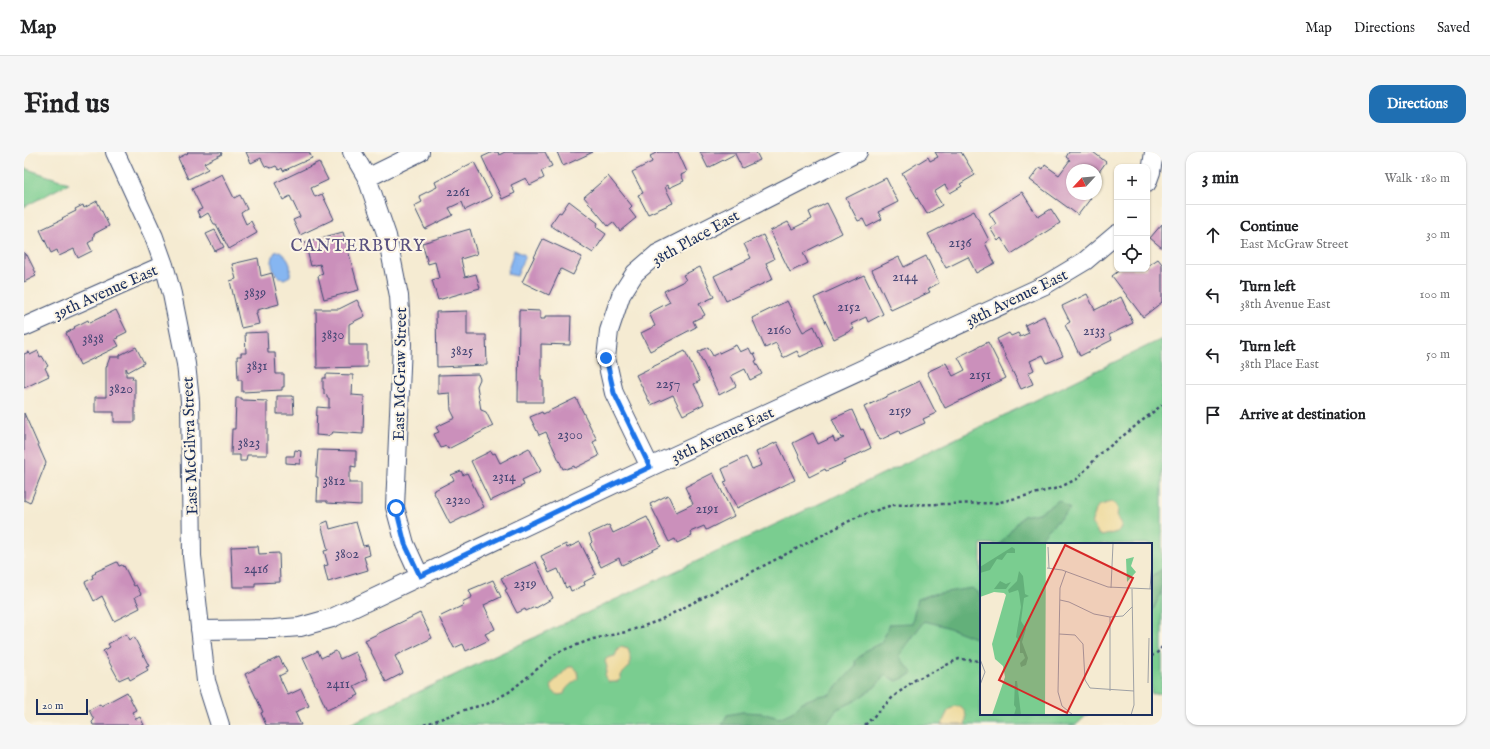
<!DOCTYPE html>
<meta charset="utf-8">
<style>
body{margin:0;font-family:"IM FELL English",serif;background:#f6f6f6;color:#202124}
.controls{position:absolute;right:12px;top:12px;display:grid;overflow:hidden;border-radius:8px;box-shadow:0 1px 3px #0004}
.controls button{width:36px;height:36px;display:grid;place-items:center;padding:0;border:0;border-bottom:1px solid #e0e0e0;background:#fff;color:#202124;font:20px sans-serif}
.compass{position:absolute;left:1042px;top:12px;width:36px;height:36px;border-radius:50%;background:#fff;box-shadow:0 1px 3px #0004;rotate:244deg}
.scale{position:absolute;left:12px;bottom:10px;width:52px;box-sizing:border-box;padding-left:4px;border:2px solid #1b2f5e;border-top:0;font-size:11px;line-height:14px;white-space:nowrap;color:#1b2f5e;-webkit-text-stroke:3px #fcf5e5;paint-order:stroke}
.stop{position:absolute;width:12px;height:12px;margin:-9px;border:3px solid #1a73e8;border-radius:50%;background:#fff}
.stop.end{background:#1a73e8;border-color:#fff;box-shadow:0 1px 4px #0008}
.list{margin:0;padding:0;list-style:none}
h2{display:flex;justify-content:space-between;align-items:center;height:52px;margin:0;padding:0 16px;font-size:17px}
h2 small{font-size:13px;font-weight:400;color:#757577}
.list li{display:grid;grid-template-columns:26px 1fr auto;gap:12px;align-items:center;box-sizing:border-box;height:60px;padding:0 16px;border-top:1px solid #e0e0e0}
.list b{display:block;font-size:15px;white-space:nowrap}
.list p{margin:0;font-size:13px;white-space:nowrap;color:#757577}
.list em{font-size:13px;font-style:normal;color:#757577}
.icon{flex:none;width:22px;height:22px;fill:none;stroke:currentColor;stroke-width:2;stroke-linecap:round;stroke-linejoin:round}
.map{position:relative;flex:none;width:1138px;height:573px;overflow:hidden;border-radius:12px}
header{display:flex;align-items:center;gap:24px;box-sizing:border-box;height:56px;padding:0 20px;background:#fff;border-bottom:1px solid #e0e0e0}
header strong{font-size:19px}
nav{display:flex;gap:22px;margin-inline-start:auto;font-size:14px}
.intro{display:flex;align-items:center;justify-content:space-between;box-sizing:border-box;height:96px;padding:0 24px}
h1{margin:0;font-size:28px}
.button{padding:10px 18px;border-radius:12px;background:#1f6fb2;color:#fff;font-size:14px;font-weight:700}
main{display:flex;gap:24px;padding:0 24px}
aside{flex:1;background:#fff;border-radius:12px;box-shadow:0 1px 3px #0004}
.map>svg:first-child{display:block}
</style>
<header>
<strong>Map</strong>
<nav><a>Map</a><a>Directions</a><a>Saved</a></nav>
</header>
<div class="intro"><h1>Find us</h1><a class="button">Directions</a></div>
<main>
<div class="map">
<svg width="1138" height="573" viewBox="0 0 1138 573">
<rect width="100%" height="100%" fill="#fcf5e5"/>
<filter id="ink" filterUnits="userSpaceOnUse"><feTurbulence type="fractalNoise" baseFrequency=".025" numOctaves="2"/><feDisplacementMap in="SourceGraphic" scale="8" xChannelSelector="R" yChannelSelector="G"/><feConvolveMatrix kernelMatrix="1 2 1 2 8 2 1 2 1" color-interpolation-filters="sRGB"/></filter>
<filter id="wash" filterUnits="userSpaceOnUse"><feTurbulence type="fractalNoise" baseFrequency=".012" numOctaves="4" result="noise"/><feDisplacementMap in="SourceGraphic" scale="16" xChannelSelector="R" yChannelSelector="G"/><feGaussianBlur stdDeviation="0.9" result="paint"/><feColorMatrix in="noise" values="0 0 0 0 0 0 0 0 0 0 0 0 0 0 0 0 0 1.4 0 .05"/><feComposite in="paint" operator="in"/></filter>
<g filter="url(#wash)">
<rect width="100%" height="100%" fill="#f5ebd2"/>
<path fill="#7acd90" stroke="#4a7e77" d="M0,16L45,31L0,55Z
M1138,187V541L1127,542V392H957V562H1064L1052,573H324L846,328Z"/>
<path fill="#63b07a" stroke="#3f706c" d="M1035,348L1046,357L1024,378L1012,392H976L999,364L1015,361Z
M1138,417V439L1129,458L1127,459V425Z
M948,436L957,444V487L951,486L920,474L900,469L875,504L889,522L873,529L861,523L851,535L829,550L813,557L801,573H698L703,563L718,560L738,561L755,566L768,560L778,550L794,544L806,542L832,514L831,509L842,498L857,491L866,472L888,471L893,447L909,442Z"/>
<path fill="#eeda9e" stroke="#84847e" d="M1087,350C1095,354 1094,356 1093,365L1097,370V376L1093,380L1078,384L1074,382C1071,371 1064,376 1070,364C1072,360 1071,358 1074,354Z
M597,495L604,497L606,503V514L597,523V526C593,531 590,530 585,530L581,525L583,515L581,509L583,506L591,504L594,497Z
M545,515H549L553,518L554,526C550,532 542,533 540,542L534,543C520,535 532,528 538,522C540,519 542,517 545,515Z
M931,554C941,554 944,565 941,573H917L924,559Z"/>
<path fill="#86b6f1" stroke="#5072a8" d="M490,98L501,103L493,124L483,122Z
M256,99C266,107 267,111 266,124L260,127C248,123 245,111 251,100Z"/>
<g id="blocks">
<path fill="#cb90bb" d="M163,0H197L198,2L180,11L184,17L164,27L154,6L164,1Z
M222,0H285L288,6L259,19L258,16L255,18L252,14L247,16L241,14L237,6L227,11Z
M469,0H474L475,3L481,0H521L528,14L517,19L520,26L506,33L502,26L487,33L491,41L478,47L458,5Z
M533,0H569L539,14Z
M634,0H654L663,20L657,23L660,29L645,36L644,33L641,35L649,51L624,62L614,43L619,41L608,20L628,10L626,4Z
M676,0H732L736,8L718,16L711,2L684,16Z
M911,0H937L951,23L936,32L938,34L926,41L921,33L910,40L918,53L903,62L878,21L904,5L906,9L914,5Z
M1045,0H1069L1082,10L1072,24V18H1048V42H1061L1067,46L1054,63L1006,28L1016,15L1019,17L1021,13L1035,23L1046,8L1042,5Z
M295,10L304,28L287,36L291,45L298,42L310,67L276,83L269,68L276,65L266,44L259,48L251,31Z
M450,10L468,45L441,58L438,50L425,56L429,63L401,77L390,54L398,50L395,44L413,35L411,30Z
M198,22L210,46L216,43L223,57L217,61L222,72L227,69L233,81L205,97L192,72H190L184,61L176,66L173,59L178,57L168,37Z
M584,24L608,54L605,57L612,66L596,79L589,70L584,74L560,45Z
M862,26L874,50L854,60L858,67L843,75L839,67L834,69L822,46Z
M998,40L1014,65L1027,57L1036,71L987,102L977,86L974,89L966,76L972,72L965,61Z
M73,49L85,74L70,82L69,88L64,91L68,99L54,106L50,97L35,104L33,98L27,101L16,78L39,67L38,66L52,59L51,57L59,53L60,56Z
M545,49L574,71L572,75L582,82L569,101L526,73L535,60L537,61Z
M803,51L818,81L779,101L784,111L766,120L746,79L764,70L768,77L788,67L785,60Z
M950,59L965,88L961,91L971,111L952,121L944,105L922,116L904,82Z
M1138,72V96L1126,86Z
M446,77L453,102L437,107L441,125L452,122L456,136L414,148L408,128L415,126L411,110L404,112L398,91Z
M191,78L200,95L191,99L182,82Z
M319,80L335,138L300,147L294,124L299,122L296,112L287,114L281,90Z
M739,83L750,107L742,111L749,127L702,149L690,124L727,106L720,92Z
M519,87L558,105L549,123L537,117L525,143L498,130Z
M0,100L2,104L3,103L12,121L10,122L12,124L0,130Z
M902,104L915,131L904,137L906,140L867,158L848,118L875,105L880,115Z
M234,106L237,124L248,121L255,152L233,158V161H232L235,172L217,176L206,129L212,127L208,112Z
M1134,107L1138,112V150L1119,165L1088,124L1097,117H1123V110L1125,113Z
M676,115L690,145L675,152L681,163L669,169L672,175L626,199L617,181L631,174L625,161L646,150L640,139L662,128L659,123Z
M840,123L859,162L844,170L842,165L827,172L830,177L810,187L790,146Z
M1063,142L1071,158L1097,145L1109,171L1085,183L1088,188L1056,204L1041,173L1046,170L1038,154Z
M333,148L341,164L325,172V193H343V215L293,216L292,157H315Z
M763,149L779,180L790,174L799,194L776,205L773,199L759,206L752,191L741,196L728,166Z
M92,158L103,180L93,185L94,186L91,187L95,194L56,213L42,181L51,176L50,175L64,168L65,171Z
M495,158L516,159V167H521V164H547L546,193L517,192V228L519,229V250H494Z
M443,159V183H462L463,213L413,215L412,160Z
M1020,164L1039,204L1023,211L1019,203L1006,209L1010,218L1004,221L1009,232L997,237L973,187L985,181L987,184L994,181L996,185L1005,181L1001,173Z
M243,180L244,201H251L252,222H260V235H258V238L218,240V228H214L213,204H217V201H222L221,181Z
M964,190L982,226L921,256L903,220L922,211L929,224L941,218L934,205Z
M712,193L716,200L725,196L728,202L730,201L733,208L731,209L738,222L726,228L721,217L707,224L712,234L695,243L674,200L684,195L689,204Z
M112,195L120,211L104,220L102,216V224H109L108,227H111V270H90V260H71V245H82V216L86,205H96V203Z
M14,199L16,205L18,204L24,214L21,216L25,224L0,236V202L5,200L6,203Z
M661,199L676,229L670,232L680,252L659,263L649,243L627,253L612,223Z
M302,222L329,223L328,243L340,244L339,282L309,280L304,284L292,283L293,255L305,256V246H303V243L300,242V237H299V226H302Z
M454,222L456,227L453,234L457,258L462,260L469,274L424,297L422,294L417,296L410,282L415,280L412,275L431,266L427,258L426,241L414,242V223Z
M896,229L912,261L899,267L901,271L876,282L875,279L856,288L840,255Z
M253,244H269L270,262H253Z
M212,246H218V248L243,249V303H223L222,309H216V303H207L208,277H211Z
M552,246L573,288L569,290L575,304L551,316L550,314L542,317L541,316L539,317L522,280L515,283L506,265L518,260L519,262Z
M828,258L837,278L839,277L847,296L820,309L821,311L802,319L801,317L785,325L769,291L789,281L794,292L809,285L811,290L820,286L819,285L817,286L808,267Z
M0,261L22,311L6,351L0,348Z
M753,290L771,328L713,356L700,330L703,329L698,317L722,305L728,317L738,313L732,300Z
M505,296L517,319L498,328L500,333L466,349L447,309L467,299L469,302L471,301L476,311Z
M271,298L277,299L276,312L262,311V304H270Z
M294,298L332,299V315L327,314V321L325,320V331H337V353L303,351V349H293L294,325H292Z
M437,319L439,323L443,321L460,355L426,372L409,339L430,328L427,323Z
M689,321L710,364L682,378L680,374L666,380L668,384L653,391L651,387L645,390L626,352L644,343L652,360L669,352L661,335Z
M623,365L637,394L598,413L595,406L577,415L566,392L568,390L565,382L585,373L589,381Z
M304,369L306,377L332,370L339,394L344,393L346,403L340,405L344,418L304,430L300,414L304,413L300,399L304,398L297,372Z
M556,390L572,422L569,424L570,425L560,430L561,433L547,439L545,434L542,436L534,417L525,421L517,404L542,392L543,396Z
M234,394L235,402L255,401L256,430L231,431V435H209L207,395Z
M93,410L95,414L98,413L99,415L100,414L110,434L112,433L117,442L111,445L116,456L90,469L78,444L70,449L61,430L69,426L68,423L72,421L71,420Z
M512,410L529,446L512,456L511,455L502,459L501,457L493,461L481,438L483,437L477,426Z
M469,428L477,445L460,453L471,477L461,482L465,488L442,499L439,492L430,496L415,465L440,453L438,450L448,445L445,438Z
M396,461L408,486L371,504L379,521L362,530L341,488Z
M102,482L105,488L110,485L125,514L122,515L124,518L106,528L104,524L95,528L79,499L86,495L84,492Z
M294,499L297,506L312,499L316,507L331,500L344,527L330,534L335,543L303,558L279,506Z
M255,505L263,520L255,524L264,543L277,537L285,554L271,560L277,573H242L237,561L239,560L221,522Z
M103,540L112,558L108,560L112,567L116,565L120,573H69L68,570L70,568L65,558L76,552L77,554Z"/>
</g>
</g>
<g filter="url(#ink)">
<use href="#blocks" fill-opacity="0" stroke="#3c4b6f" stroke-width="1"/>
<g fill="none" stroke-linecap="round" stroke-linejoin="round">
<g stroke="#3c4b6f" stroke-width="20">
<path id="minor" d="M91,0L130,85L140,113L148,142L162,212L166,249L168,404L182,529L196,573
M328,0L343,26L363,84L375,144L378,192L371,355L381,392L396,425
M343,26L396,0
M1123,31L1127,20L1130,0
M0,175L140,113
M626,315L590,241L582,206L585,179L597,143L611,121L633,102L834,0
M176,478L250,477L276,475L308,466L626,315L1021,133L1061,109L1093,82"/>
</g>
<path stroke="#3c4b6f" stroke-width="2.5" stroke-dasharray="3 3" stroke-linecap="butt" d="M1127,504L1132,502L1138,495
M400,573L443,557L463,552L485,540L534,500L569,487L602,480L634,469L833,365L868,353L972,351L1034,336L1053,327L1076,302L1138,253
M841,573L869,545L891,528L935,507L957,509"/>
<use href="#minor" stroke="#fff" stroke-width="18"/>
</g>
</g>
<g fill="none" stroke-linecap="round" stroke-linejoin="round" filter="url(#ink)">
<path stroke="#1a73e8" stroke-width="5" d="M372,356L381,392L396,424L626,315L590,241L582,206"/>
</g>
<g text-anchor="middle" stroke-width="4" stroke-linejoin="round" paint-order="stroke">
<g font-size="14" fill="#474775">
<text x="434" y="44">2261</text>
<text x="936" y="95">2136</text>
<text x="881" y="129">2144</text>
<text x="231" y="145">3839</text>
<text x="825" y="159">2152</text>
<text x="755" y="182">2160</text>
<text x="1070" y="183">2133</text>
<text x="309" y="187">3830</text>
<text x="69" y="191">3838</text>
<text x="438" y="203">3825</text>
<text x="233" y="218">3831</text>
<text x="956" y="227">2151</text>
<text x="644" y="236">2257</text>
<text x="97" y="241">3820</text>
<text x="876" y="263">2159</text>
<text x="546" y="287">2300</text>
<text x="225" y="295">3823</text>
<text x="480" y="329">2314</text>
<text x="310" y="333">3812</text>
<text x="434" y="352">2320</text>
<text x="683" y="361">2191</text>
<text x="323" y="406">3802</text>
<text x="232" y="421">2416</text>
<text x="501" y="436">2319</text>
<text x="314" y="536">2411</text>
</g>
<g font-size="16" fill="#1b2f5e" stroke="#fcf5e5">
<text transform="translate(671 85) rotate(-29)" y="6">38th Place East</text>
<text transform="translate(81 139) rotate(-24)" y="6">39th Avenue East</text>
<text transform="translate(992 145) rotate(-26)" y="6">38th Avenue East</text>
<text transform="translate(375 222) rotate(-89)" y="6">East McGraw Street</text>
<text transform="translate(698 282) rotate(-25)" y="6">38th Avenue East</text>
<text transform="translate(165 294) rotate(-92)" y="6">East McGilvra Street</text>
</g>
<g font-size="17" letter-spacing="1" fill="#59517f" stroke="#fcf5e5">
<text x="334" y="99">CANTERBURY</text>
</g>
</g>
<g transform="translate(956 391)">
<rect width="172" height="172" fill="#f5ebd2"/>
<path d="M0,0H66L65,172H12L25,134L23,123L15,116L12,101L26,52L24,50L14,49L0,54ZM154,14L151,23L156,29L147,39L146,16Z" fill="#7acd90"/>
<path d="M32,4L35,6V10H27L22,17L17,16L10,27L0,30V24ZM39,28L43,33L45,51L49,53L44,55L41,78L46,86L42,99L48,115L46,122L41,124L40,120L45,115L43,110H40V99L36,94L41,64L39,50L38,47L29,50L28,47L37,38ZM20,38L26,41L31,39L26,46H14ZM35,138H37L41,172H34L36,165L34,162Z" fill="#63b07a"/>
<path fill="none" stroke="#9ea0a4" stroke-width="1" d="M68,4L69,25M67,25L82,27L128,44L172,46M86,28L80,45L78,149L82,163L93,172M131,45L133,1M170,46L172,19M80,57L89,59L114,71L130,74L143,73L152,64M79,91L95,92L103,101L105,137L110,145L154,148M0,116L5,129L0,142M168,140L169,95M130,148V74M151,172L154,162L152,46"/>
<path fill="#d62828" fill-opacity="0.15" stroke="#d62828" stroke-width="2" d="M85,2L153,35L87,170L19,137Z"/>
<rect width="172" height="172" fill="none" stroke="#1b2f5e" stroke-width="2"/>
</g>
</svg>
<div class="controls">
<button>+</button>
<button>−</button>
<button><svg class="icon" aria-label="locate" viewBox="0 0 24 24"><circle cx="12" cy="12" r="6"/><path d="M12 2v4M12 18v4M2 12h4M18 12h4"/></svg></button>
</div>
<svg class="compass" viewBox="-18 -18 36 36"><path d="M0-13l5 13h-10z" fill="#e53935"/><path d="M0 13l5-13h-10z" fill="#757577"/></svg>
<div class="scale">20 m</div>
<div class="stop" style="left:372px;top:356px"></div>
<div class="stop end" style="left:582px;top:206px"></div>
</div>
<aside>
<h2>3 min<small>Walk · 180 m</small></h2>
<ul class="list">
<li><svg class="icon" aria-label="ahead" viewBox="0 0 24 24"><path d="M12 20V5M6 11l6-6 6 6"/></svg><div><b>Continue</b><p>East McGraw Street</p></div><em>30 m</em></li>
<li><svg class="icon" aria-label="left" viewBox="0 0 24 24"><path d="M17 20v-9H6M10 6l-5 5 5 5"/></svg><div><b>Turn left</b><p>38th Avenue East</p></div><em>100 m</em></li>
<li><svg class="icon" aria-label="left" viewBox="0 0 24 24"><path d="M17 20v-9H6M10 6l-5 5 5 5"/></svg><div><b>Turn left</b><p>38th Place East</p></div><em>50 m</em></li>
<li><svg class="icon" aria-label="arrive" viewBox="0 0 24 24"><path d="M6 21V4h12l-3 4 3 4H6"/></svg><div><b>Arrive at destination</b></div></li>
</ul>
</aside>
</main>
